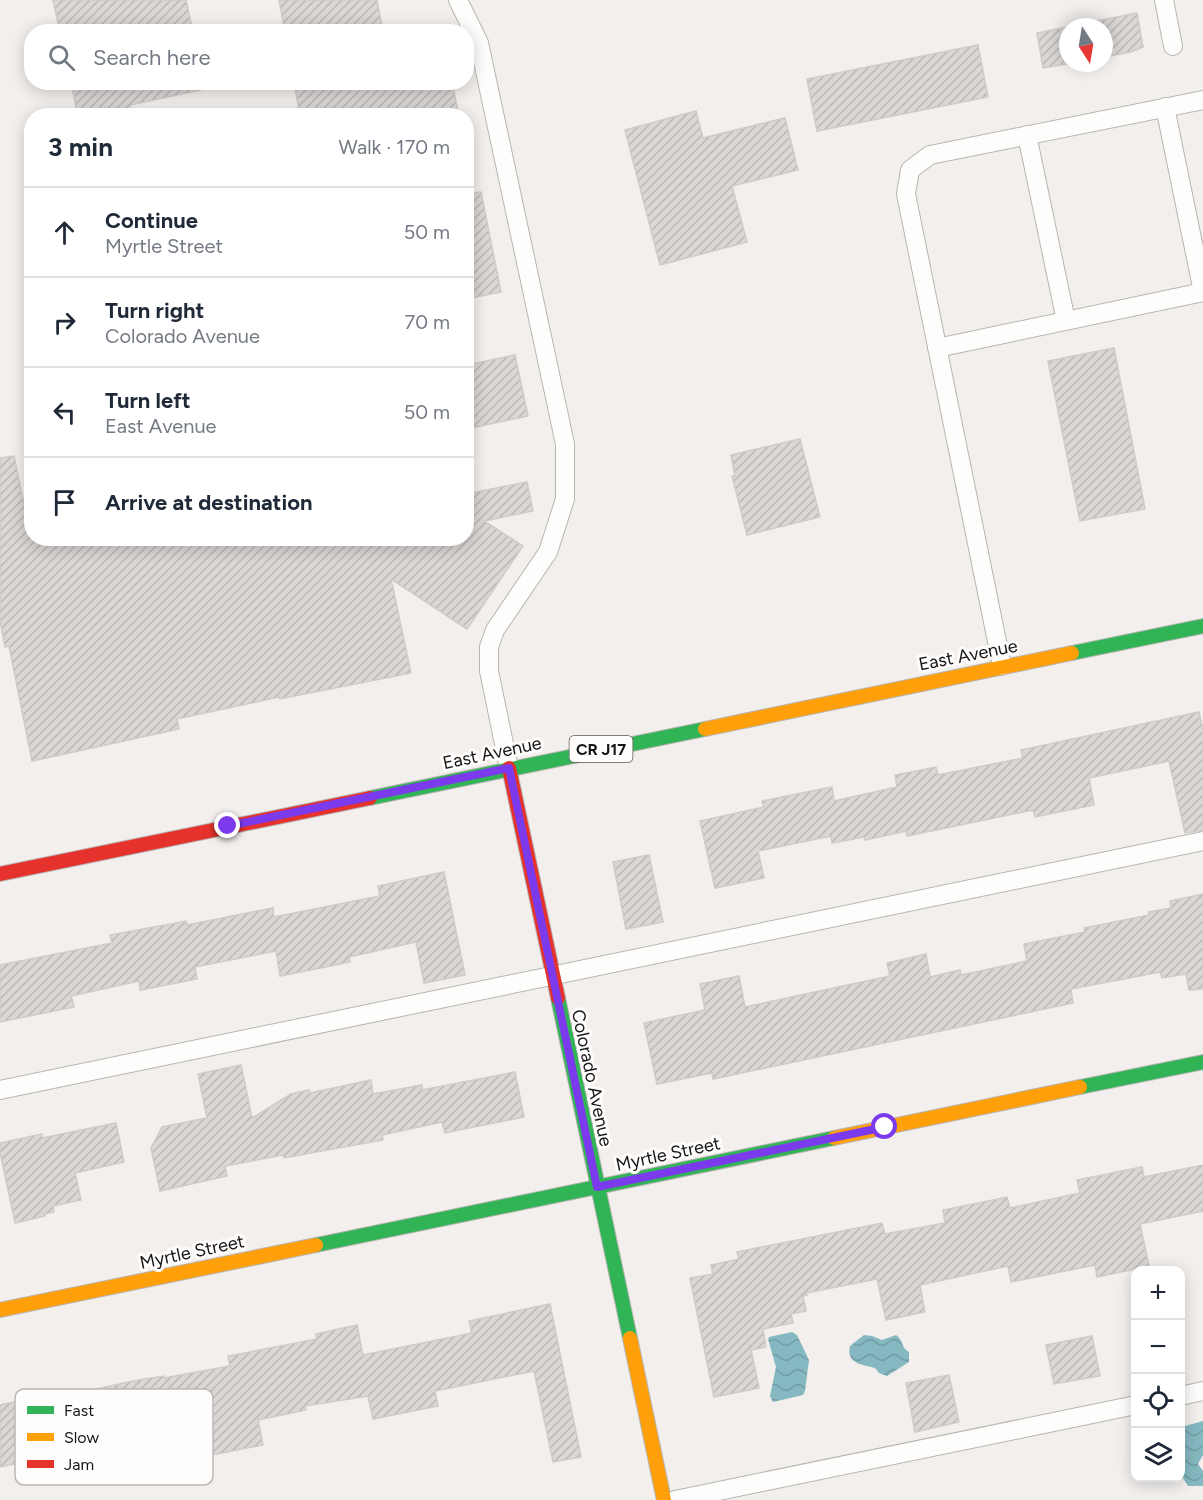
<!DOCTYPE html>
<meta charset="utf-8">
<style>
body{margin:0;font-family:Figtree,sans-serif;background:#f6f6f7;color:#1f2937}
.controls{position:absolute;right:18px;bottom:18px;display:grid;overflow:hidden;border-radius:12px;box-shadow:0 3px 15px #0003}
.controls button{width:54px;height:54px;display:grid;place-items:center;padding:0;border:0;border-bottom:2px solid #e0e1e3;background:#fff;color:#1f2937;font:30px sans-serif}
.compass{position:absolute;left:1059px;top:18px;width:54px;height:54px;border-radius:50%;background:#fff;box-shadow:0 3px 15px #0003;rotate:168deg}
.stop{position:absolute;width:18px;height:18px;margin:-14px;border:4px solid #7c3aed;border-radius:50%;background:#fff}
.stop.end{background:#7c3aed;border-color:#fff;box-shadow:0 2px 6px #0008}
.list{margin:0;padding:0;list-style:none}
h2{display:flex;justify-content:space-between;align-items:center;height:78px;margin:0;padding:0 24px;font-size:26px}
h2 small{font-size:20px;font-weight:400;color:#747a83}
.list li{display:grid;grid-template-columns:39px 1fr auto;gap:18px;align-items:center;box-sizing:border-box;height:90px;padding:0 24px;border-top:2px solid #e0e1e3}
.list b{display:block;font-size:22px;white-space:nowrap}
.list p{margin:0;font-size:20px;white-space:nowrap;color:#747a83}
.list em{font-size:20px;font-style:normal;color:#747a83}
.icon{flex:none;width:33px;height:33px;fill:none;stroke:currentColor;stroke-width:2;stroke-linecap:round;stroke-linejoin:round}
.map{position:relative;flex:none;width:1203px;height:1500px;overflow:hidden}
.search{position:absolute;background:#fff;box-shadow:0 3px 15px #0003;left:24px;top:24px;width:450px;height:66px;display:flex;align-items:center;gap:15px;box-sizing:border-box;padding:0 21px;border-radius:24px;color:#747a83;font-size:22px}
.panel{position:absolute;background:#fff;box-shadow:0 3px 15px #0003;left:24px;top:108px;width:450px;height:438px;border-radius:24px}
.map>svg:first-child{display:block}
</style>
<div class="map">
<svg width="1203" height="1500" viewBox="0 0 1203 1500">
<defs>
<pattern id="water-waves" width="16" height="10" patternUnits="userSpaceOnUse" patternTransform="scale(1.5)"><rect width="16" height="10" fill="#85b8c0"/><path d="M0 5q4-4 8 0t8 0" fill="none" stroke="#729da4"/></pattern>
<pattern id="building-hatch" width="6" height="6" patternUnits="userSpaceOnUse" patternTransform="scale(1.5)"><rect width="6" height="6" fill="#dad7d5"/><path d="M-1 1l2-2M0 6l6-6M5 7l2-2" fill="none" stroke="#bab8b6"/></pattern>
</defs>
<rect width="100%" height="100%" fill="#f2efed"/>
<path fill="url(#water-waves)" d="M792,1332L797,1335L809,1360L805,1391L803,1395L773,1402L770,1396L776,1367L768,1339L769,1337Z
M864,1335L872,1336L882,1340L896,1335C903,1339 901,1348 909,1352V1362L887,1376L879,1373L875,1368C862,1364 846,1364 850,1346Z
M1203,1421V1455L1198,1464L1203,1471V1486H1188L1181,1475V1427Z"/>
<path fill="url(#building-hatch)" stroke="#cecbc9" stroke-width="1.5" d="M53,0H186L193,32H60Z
M279,0H377L383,32H285Z
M1137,13L1143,47L1131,52L1104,57V27H1068V63H1072L1043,68L1037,33Z
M978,45L988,97L817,131L807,79Z
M71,82H204L205,89L130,105L132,116H78Z
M294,82H452L459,116H300Z
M696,111L703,138L785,118L798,170L732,186L747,242L660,265L625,130Z
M481,192L501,292L466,299V194Z
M1114,348L1145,509L1080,521L1048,361Z
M515,355L528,416L466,429V365Z
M800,439L820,517L747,535L732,476H735L731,455Z
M14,456L31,538H466V494L527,482L533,511L484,521L523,546L467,629L391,579L411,673L280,699L279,697L177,719L179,729L32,761L9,646L5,647L0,621V458Z
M1199,712L1203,730V830L1185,833L1169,761L1089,778L1094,805L1035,817L1033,810L907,836L906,831L865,840L864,837L832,843L831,836L758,851L764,878L715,888L700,821L764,807L762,801L832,787L834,801L897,787L895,775L936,767L938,775L1023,758L1021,750Z
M649,855L663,922L626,929L613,862Z
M444,872L465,975L424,983L416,942L349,957L350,962L280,976L276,951L195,967L197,979L140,990L139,981L71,996L74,1007L0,1022V965L112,943L110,935L186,921L187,925L273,908L274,917L380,896L378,886Z
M1203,894V989L1189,990L1186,974L1162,978L1160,972L1071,989L1073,1003L713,1079L712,1073L657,1084L644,1023L705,1010L700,984L739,976L745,1007L890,976L887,963L926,954L930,977L960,970L961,975L1027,961L1024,944L1085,932L1084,928L1149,915V912L1171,908L1170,901Z
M241,1065L252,1118L291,1094L309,1090L310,1093L371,1080L373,1094L422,1085V1090L515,1072L524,1117L445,1133L442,1122L382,1135L383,1140L284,1158L283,1155L225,1166L227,1176L160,1191L151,1148L162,1127L207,1118L198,1074Z
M116,1123L124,1162L75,1173L81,1200L53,1206L54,1212L44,1214L45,1216L15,1223L0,1152V1143L42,1134V1138Z
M1203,1165V1211L1140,1224L1149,1266L1097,1277L1095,1265L1011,1282L1008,1266L920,1285L925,1312L886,1320L877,1279L806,1293L807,1295L803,1296L806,1311L791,1314L793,1323L763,1329L766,1347L751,1350L759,1388L714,1397L690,1278L713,1274L711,1265L739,1259L737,1252L882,1223L885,1234L945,1223L943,1210L1007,1197L1010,1208L1080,1193L1077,1180L1142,1167L1144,1177Z
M550,1304L581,1457L553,1462L534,1371L435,1391L438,1406L373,1419L368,1396L305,1406L306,1410L258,1420L263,1445L201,1457L194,1422L127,1435L132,1462L86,1472L81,1450L0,1467V1405L29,1399L32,1410L92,1397L91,1390L138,1380L164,1376V1378L230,1366L228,1356L317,1339L316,1334L357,1325L363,1355L472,1333L469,1321Z
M1092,1336L1100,1376L1054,1384L1046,1345Z
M949,1375L959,1422L915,1432L906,1383Z"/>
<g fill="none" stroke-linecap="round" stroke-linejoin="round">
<g stroke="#b8b5b3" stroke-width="20">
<path id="lane" d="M458,0L479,43L565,444V499L548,552L495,630L489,647V671L509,768
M1164,0L1173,46
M1165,107L1203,292
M1027,135L1066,321
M937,348L1203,292
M1002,666L906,194L910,170L930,155L1203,100
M0,1090L1203,841
M1180,1396L1203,1391
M675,1500L1136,1405"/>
</g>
<g stroke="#b8b5b3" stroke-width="16">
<path id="fast" d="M1072,653L1203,626
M370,798L705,729
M558,998L630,1338
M1080,1087L1203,1062
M316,1245L834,1138"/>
</g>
<g stroke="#b8b5b3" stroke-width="16">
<path id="slow" d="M705,729L1072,653
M834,1138L1080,1087
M0,1310L316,1245
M630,1338L664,1500"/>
</g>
<g stroke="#b8b5b3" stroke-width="16">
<path id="jam" d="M509,768L558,998
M0,874L370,798"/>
</g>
<use href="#lane" stroke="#fdfdfc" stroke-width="18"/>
<use href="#fast" stroke="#30b455" stroke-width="14"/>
<use href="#slow" stroke="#ff9f0a" stroke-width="14"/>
<use href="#jam" stroke="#e5322d" stroke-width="14"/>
</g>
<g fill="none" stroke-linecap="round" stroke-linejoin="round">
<path stroke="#7c3aed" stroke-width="8" d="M228,826L509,768L597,1187L885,1127"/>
</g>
<g text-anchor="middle" stroke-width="6" stroke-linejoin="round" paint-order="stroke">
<rect fill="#fffdfc" stroke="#5d5b5a" stroke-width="1.5" x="569.5" y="736" width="63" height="26" rx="4.5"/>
<g font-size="16" font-weight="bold" fill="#171514">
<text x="601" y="755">CR J17</text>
</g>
<g font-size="18" fill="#171514" stroke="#fffdfc">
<text transform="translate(968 655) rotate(-11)" y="6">East Avenue</text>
<text transform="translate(492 753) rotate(-12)" y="6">East Avenue</text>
<text transform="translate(592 1078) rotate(78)" y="6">Colorado Avenue</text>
<text transform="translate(668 1154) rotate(-12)" y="6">Myrtle Street</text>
<text transform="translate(192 1252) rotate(-12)" y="6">Myrtle Street</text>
</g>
</g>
<rect x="15" y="1389" width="198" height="96" rx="9" fill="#fffdfc" stroke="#b9b7b6" stroke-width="1.5"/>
<rect x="27" y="1406" width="27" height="8" fill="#30b455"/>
<rect x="27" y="1433" width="27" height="8" fill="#ff9f0a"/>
<rect x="27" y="1460" width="27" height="8" fill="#e5322d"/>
<g font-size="16" fill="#171514">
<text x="64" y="1416">Fast</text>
<text x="64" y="1443">Slow</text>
<text x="64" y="1470">Jam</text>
</g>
</svg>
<div class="controls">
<button>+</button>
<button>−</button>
<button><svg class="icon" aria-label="locate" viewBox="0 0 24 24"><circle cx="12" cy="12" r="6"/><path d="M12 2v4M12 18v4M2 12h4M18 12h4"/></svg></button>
<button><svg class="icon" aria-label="layers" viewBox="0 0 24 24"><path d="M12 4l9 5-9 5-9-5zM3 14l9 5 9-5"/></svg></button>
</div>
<svg class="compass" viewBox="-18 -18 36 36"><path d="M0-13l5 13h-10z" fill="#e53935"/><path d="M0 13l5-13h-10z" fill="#747a83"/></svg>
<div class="stop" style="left:885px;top:1127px"></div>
<div class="stop end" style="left:228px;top:826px"></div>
<div class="search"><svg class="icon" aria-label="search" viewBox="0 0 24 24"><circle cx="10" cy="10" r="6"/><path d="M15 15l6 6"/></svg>Search here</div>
<section class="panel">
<h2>3 min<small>Walk · 170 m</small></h2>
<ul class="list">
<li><svg class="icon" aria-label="ahead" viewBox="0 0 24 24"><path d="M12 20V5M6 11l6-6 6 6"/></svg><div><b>Continue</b><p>Myrtle Street</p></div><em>50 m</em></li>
<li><svg class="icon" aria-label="right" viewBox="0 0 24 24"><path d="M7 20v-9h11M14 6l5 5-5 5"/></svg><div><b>Turn right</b><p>Colorado Avenue</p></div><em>70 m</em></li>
<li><svg class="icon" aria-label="left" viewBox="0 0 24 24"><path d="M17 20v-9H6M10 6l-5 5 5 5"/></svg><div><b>Turn left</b><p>East Avenue</p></div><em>50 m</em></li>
<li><svg class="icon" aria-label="arrive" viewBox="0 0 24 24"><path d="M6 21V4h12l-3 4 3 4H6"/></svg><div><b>Arrive at destination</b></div></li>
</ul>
</section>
</div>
